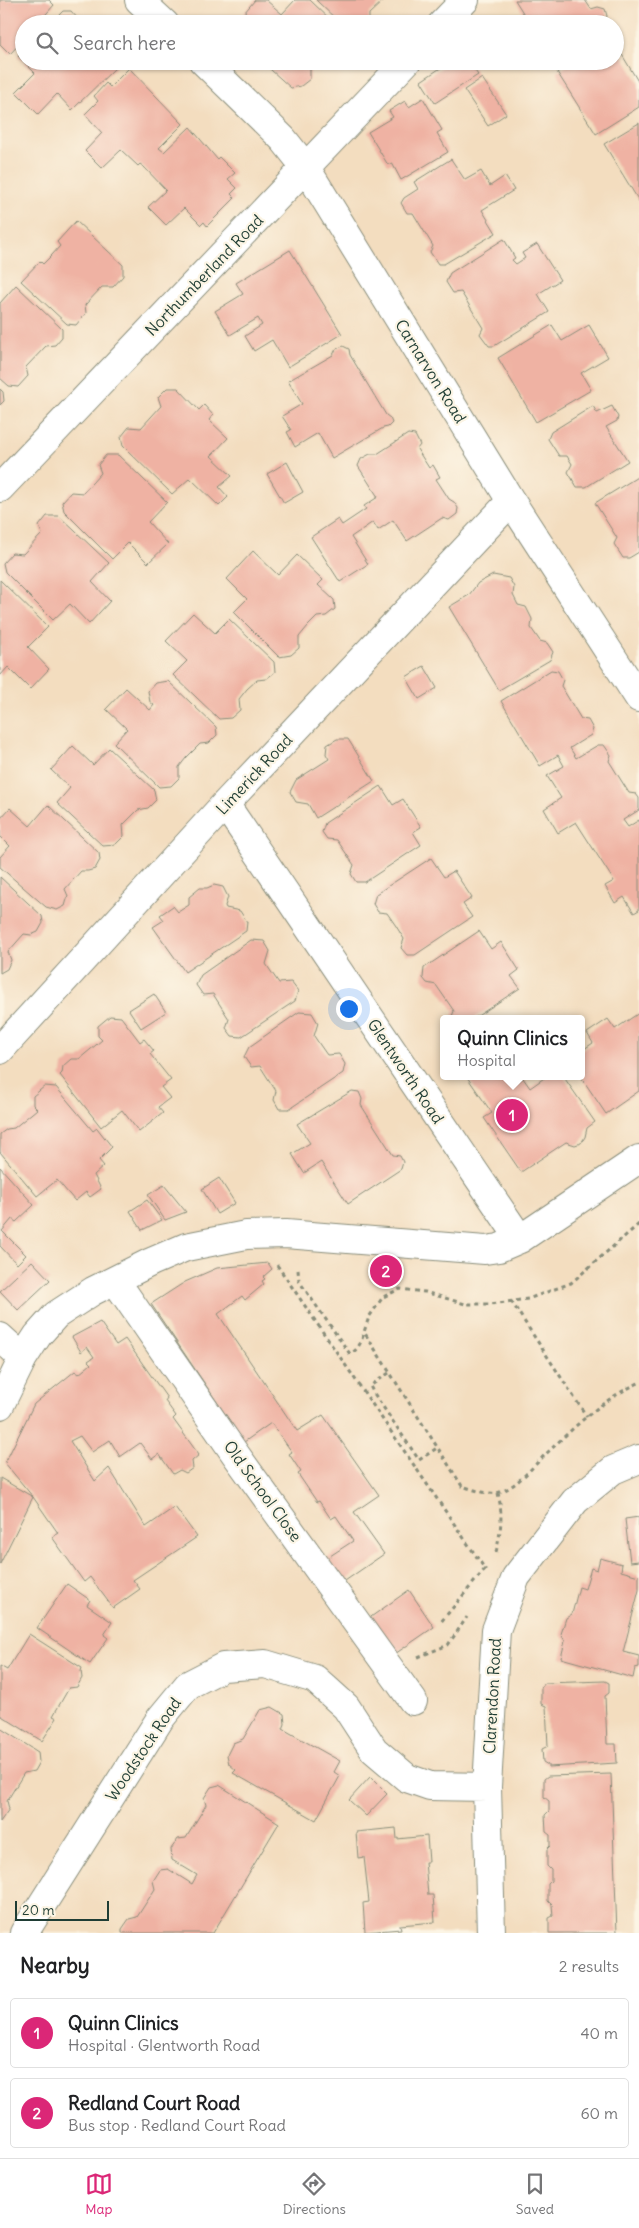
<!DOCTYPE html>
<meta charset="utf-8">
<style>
body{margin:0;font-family:Delius,sans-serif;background:#f6f6f6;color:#202124}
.scale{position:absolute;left:15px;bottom:12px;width:94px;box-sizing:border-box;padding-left:5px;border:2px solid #1f3d34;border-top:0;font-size:14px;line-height:18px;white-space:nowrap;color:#1f3d34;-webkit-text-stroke:4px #fcf5e5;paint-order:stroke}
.you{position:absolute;left:348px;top:1008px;width:18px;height:18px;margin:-12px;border:4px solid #fff;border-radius:50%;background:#1a73e8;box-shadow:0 0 0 8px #1a73e833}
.badge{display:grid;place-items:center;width:32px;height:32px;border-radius:50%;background:#db2777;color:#fff;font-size:16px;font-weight:700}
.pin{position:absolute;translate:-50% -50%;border:2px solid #fff;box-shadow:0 1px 5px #0006}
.popup{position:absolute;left:440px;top:1015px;width:145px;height:65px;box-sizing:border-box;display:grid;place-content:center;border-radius:5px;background:#fff;filter:drop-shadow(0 1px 4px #0005);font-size:16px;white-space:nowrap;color:#757577}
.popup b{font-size:19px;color:#202124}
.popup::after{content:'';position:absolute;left:50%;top:100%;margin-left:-10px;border:10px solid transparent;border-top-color:#fff}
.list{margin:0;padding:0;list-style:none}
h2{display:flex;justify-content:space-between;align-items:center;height:65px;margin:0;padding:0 20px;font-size:21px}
h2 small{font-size:16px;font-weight:400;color:#757577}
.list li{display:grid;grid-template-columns:32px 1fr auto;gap:15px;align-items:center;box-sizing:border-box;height:70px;margin:0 10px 10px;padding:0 10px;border:1px solid #e0e0e0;border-radius:5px}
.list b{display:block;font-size:19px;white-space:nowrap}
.list p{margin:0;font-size:16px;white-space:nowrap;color:#757577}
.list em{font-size:16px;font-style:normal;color:#757577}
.icon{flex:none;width:28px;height:28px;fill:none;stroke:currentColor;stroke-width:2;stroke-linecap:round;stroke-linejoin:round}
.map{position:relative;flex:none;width:639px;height:1933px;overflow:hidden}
.search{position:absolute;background:#fff;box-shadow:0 1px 4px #0004;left:15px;right:15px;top:15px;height:55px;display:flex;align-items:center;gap:12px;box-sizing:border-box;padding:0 18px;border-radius:28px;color:#757577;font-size:19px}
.sheet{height:225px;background:#fff}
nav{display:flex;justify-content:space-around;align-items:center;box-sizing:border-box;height:70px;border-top:1px solid #e0e0e0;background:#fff;font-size:14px;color:#757577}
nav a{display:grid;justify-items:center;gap:2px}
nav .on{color:#db2777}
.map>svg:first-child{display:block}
</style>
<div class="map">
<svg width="639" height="1933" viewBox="0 0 639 1933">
<rect width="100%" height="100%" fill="#fcf5e5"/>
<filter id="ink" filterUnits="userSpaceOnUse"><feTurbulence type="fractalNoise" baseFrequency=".02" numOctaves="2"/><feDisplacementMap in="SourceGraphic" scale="10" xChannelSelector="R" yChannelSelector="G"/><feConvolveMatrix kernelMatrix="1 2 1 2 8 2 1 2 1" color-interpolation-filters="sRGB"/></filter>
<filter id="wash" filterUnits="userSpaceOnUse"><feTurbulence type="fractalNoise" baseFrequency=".0096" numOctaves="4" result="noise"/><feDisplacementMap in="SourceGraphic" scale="20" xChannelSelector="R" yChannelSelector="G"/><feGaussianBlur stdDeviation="1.12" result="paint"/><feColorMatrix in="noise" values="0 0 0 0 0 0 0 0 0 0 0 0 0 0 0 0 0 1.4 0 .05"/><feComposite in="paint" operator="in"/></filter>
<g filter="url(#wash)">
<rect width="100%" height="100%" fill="#f3ddbf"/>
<g id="blocks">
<path fill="#efb2a3" d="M0,0H49L54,5L40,21L44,24H24V39L10,54L0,44Z
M255,0H266L282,14L295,0H310L335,24H256L244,13Z
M316,0H384L369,14V24H341Z
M515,0H585L591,9L598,7L605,9L607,16L604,24H530Z
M63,11H71L79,20L80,24H50Z
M615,39L621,48V53L639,83V107L596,134L557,72L575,61H615Z
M24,50V61H117L118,65L72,110L57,94L38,114L16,92L35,73L18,56Z
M261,61H315L310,68V79L301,86L291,88Z
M451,61H468L478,75L435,103L421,81Z
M129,68L183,124L159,148L164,152L190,127L217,159L219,157L235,173L228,179L237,188L231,194L235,198L207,226L204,222L201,225L184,208L166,225L148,207L166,190L144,167L140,164L138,166L121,150L102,168L85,151L102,133L85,114L98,101L94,96L106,83L110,87Z
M482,78L506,114L488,126L464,90Z
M423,98L442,130L437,133L448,152L401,180L392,163L388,165L368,132L393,117L389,111L405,101L409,107Z
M639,123V201L604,144Z
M451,159L465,180L481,171L490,186L505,176L514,190L482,210L496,233L444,264H438L430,252L433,246L413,213H407L401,203L404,198L418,189L414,182Z
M76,221L123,265V276L113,287H102L85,305L86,313L76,325L67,324L21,281L40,261L43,264L52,255L60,246L57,242Z
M504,239L515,258L512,260L516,264L525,258L522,253L537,244L560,280L538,294L549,312L494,346H489L480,334L483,328L461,292L453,293L446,282L450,273Z
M290,250L342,334L288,367L272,340L254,351L245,336L262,325L258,318L230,335L215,311L243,294L236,283Z
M16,285L62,329V337L55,345L46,346L26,367L28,376L18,387L9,386L0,378V303Z
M552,325L562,341L589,325L608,357L581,373L591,390L536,422L498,358Z
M343,346L349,349L350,355L386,415L390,418L392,423L388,427L383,428L332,458L318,433L295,447L287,432L291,430L282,416L302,404L288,381L333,355L336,349Z
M167,388H178L199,410L204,405L213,415L209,420L228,438L211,456L232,476L219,487L228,497L219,506L190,478L172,494L123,446L121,437L129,427L141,428L161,406L158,397Z
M0,389L3,392L4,401L0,405Z
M593,406L597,413L612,406L618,417L617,421L606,427L628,461L586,487H577L568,472L572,464L567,456H559L548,439L551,432Z
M408,434L415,435L420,445L417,449L429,468L433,465L440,477L436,479L449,499L454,502L458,508L457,514L449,520L442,518L407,541L393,520L378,530L373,522L351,537L368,564L340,582L311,537L338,519L342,525L366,509L364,506L378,497L358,466L361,459L370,454H377Z
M106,455H118L167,502L148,522L168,544L148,563L128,543L112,559L64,511L62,502L71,492L83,493L101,473L98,465Z
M287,462L303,492L284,503L267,474Z
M639,476V552L629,558H623L614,544L617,538L595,503Z
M47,516H59L109,563L92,582L110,601L89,624L70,604L53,620L5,572L3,563L12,553L23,554L42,534L39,526Z
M253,551L278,575L297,555L323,580L318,585L334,600L335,609L326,616L317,617L308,626L299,637V648L291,655L279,657L234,612L247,599L227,579Z
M493,575L509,578L514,587L513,595L518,605L526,607L532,619L531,628L540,641L547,643L553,652L550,660L499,690L449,607L469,595L478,583Z
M0,580L48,627L28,647L49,669L30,689L8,667L0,676Z
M193,613L215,633L229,619L274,662L275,672L266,679L257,680L247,689L239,699L240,710L231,718L219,719L173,675L187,661L166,641Z
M424,666L437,688L419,699L406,677Z
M551,670L558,671L563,680L561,686L581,719L588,720L593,729L591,735L570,748L576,758L598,745H604L611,755L609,761L629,793L636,794L639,798V810L623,820L628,827L639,820V910L634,913L624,897L615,903L605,886L614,881L576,822L558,833L544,809L561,798L547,776L564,766L558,755L540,766L501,701Z
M168,681L216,727L217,735L209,743L200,744L186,758L179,767V778L171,786L159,787L114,743L127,729L106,709L126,688L150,710L154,705L150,702L148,691L155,683Z
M337,739H348L374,781L316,818L308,804L296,802L290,792L296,780L329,759L326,754L327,745Z
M73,746L93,765L109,748L154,790L156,800L148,808L138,810L123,825L124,836L115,845L103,846L57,803L70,788L51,770Z
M381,786L393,805L403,799L421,827L413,832L421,845L365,882H356L351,874L354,865L337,840L327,839L322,832L325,823Z
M48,805L99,853L100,860L95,869L88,871H81L65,889L68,896L65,906L57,910L46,907L0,867V857L10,846L0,836V819L10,808L30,826Z
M431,858L444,877L454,871L472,898L463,904L472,917L415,955H407L401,948L404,939L396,926L387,913L378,912L373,904L376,894Z
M0,877L42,916L43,923L38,932L31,935L24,934L8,952L11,960L7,969L0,973Z
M214,885L223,887L228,897L225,906L226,908L240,911L247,922L246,931L185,972L153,927L164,920L160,915L173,906L178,912L189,905V897L200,888H207Z
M479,931L491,949L501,942L519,970L511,976L520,988L473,1019H451L454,1011L436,985L427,983L423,978L424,968Z
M251,940L264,941L270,951L266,964L272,973L279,983L291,982L298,991L295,1001L241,1037L232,1036L226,1028L229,1019L213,994L203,995L196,985L201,975Z
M154,994L166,1012L141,1028L129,1010Z
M299,1012L312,1013L318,1023L314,1036L320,1045L327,1055L339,1054L345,1064L343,1073L289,1109H279L274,1100L276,1091L260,1066L251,1067L244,1057L249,1047Z
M639,1013V1091L606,1114L581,1077V1051L593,1043L587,1033L608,1019L615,1029Z
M110,1016L121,1017L140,1042L144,1039L154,1051L150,1054L171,1080L161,1087L170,1098L158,1107L163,1113L139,1132L122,1110L101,1127L60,1075L62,1073L63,1066L71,1059H79L102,1040L98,1036V1026Z
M509,1076L514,1084L523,1078L530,1088L547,1076H563L595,1122L587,1128L585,1137L581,1143L575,1145L566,1142L521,1172L484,1118L492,1113L467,1077Z
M45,1086L56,1087L93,1131L97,1128L112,1147L99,1160L104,1166L94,1175L101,1189L90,1197L86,1192L75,1201L57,1180L37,1196L0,1152V1134L7,1129L14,1128L37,1109L33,1105V1096Z
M352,1091L359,1092L362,1099L361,1105L393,1155L400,1156L403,1162L401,1169L348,1204L321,1162L304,1173L292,1154L310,1143L297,1124Z
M0,1167L34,1205L16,1222L12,1219L2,1231L26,1255L17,1264L0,1246Z
M219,1178L235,1203L217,1214L202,1189Z
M164,1185L186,1212L165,1220L148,1195Z
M147,1200L162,1220L142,1230L130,1211Z
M32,1261L50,1280L18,1310L0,1291Z
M268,1263L272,1269L263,1277L265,1279L262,1281L264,1284L245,1300L242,1296L218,1314L297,1431L323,1415L379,1495L354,1512L384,1554L342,1583L327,1558L353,1541L336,1516L331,1519L319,1501L317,1502L298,1474L301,1472L289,1454L292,1452L271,1423L244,1442L151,1304L185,1282L217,1268Z
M100,1322L116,1345L125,1339L167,1398L165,1401L176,1416L173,1419L199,1455L192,1461L193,1468L186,1473L180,1470L173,1474L159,1454L152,1459L140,1443L120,1457L110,1440L92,1452L80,1436L70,1441L95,1481L109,1468L146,1527L175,1507L197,1537L133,1580L140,1589L113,1608L90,1577L84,1582L52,1537L58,1533L33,1497L0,1564V1478L33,1497L5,1463L34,1404L75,1371L79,1374L91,1364L88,1361L94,1357L87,1347L81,1352L72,1337Z
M639,1517V1561L630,1562L625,1519Z
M600,1558L622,1564L621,1571L639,1576V1590L623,1652L639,1656V1667L635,1668L633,1678L561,1658L565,1641L561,1634L566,1618L572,1614L579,1587L585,1589L591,1568L597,1570Z
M67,1584L90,1600L87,1605L112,1622L104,1635L108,1638L90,1664L37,1628Z
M409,1590L434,1627L392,1656L368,1619Z
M29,1634L82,1668L81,1671L82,1678L77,1687L69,1688L53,1716L57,1718L42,1741L0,1715V1666L7,1670Z
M605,1681L609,1683V1693L605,1696L607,1744H616L617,1763L548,1767V1765L543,1762L542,1749L548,1746L546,1706L541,1704V1688L545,1683Z
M272,1707L284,1714L285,1724L283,1729L340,1761L334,1772L340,1776L316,1820L233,1773L236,1770L229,1764L227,1755L233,1743L243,1739L260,1710Z
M0,1728L38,1752L39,1762L34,1771L24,1773L7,1801L9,1809L0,1822Z
M611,1774L617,1933H549V1918L553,1916L552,1905L548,1901V1884L551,1881V1870L547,1866V1849L550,1846V1835L546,1832L545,1815L549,1811V1801L544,1797V1779L548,1776Z
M370,1777L387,1794L366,1816L349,1800Z
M219,1785L279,1823L213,1933H122V1929L129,1919L137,1917L155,1889L153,1881L160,1870L168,1869L192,1884L197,1875L172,1860L171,1849L178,1839L186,1838L206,1805L204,1798L211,1787Z
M396,1828L397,1839L427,1836L429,1862H425L428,1895H433L435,1922L400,1925L401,1929L365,1932L363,1903L369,1902L364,1857L358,1858L356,1832Z"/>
</g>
</g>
<g filter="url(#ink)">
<use href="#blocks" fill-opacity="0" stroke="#898d7a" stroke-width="1"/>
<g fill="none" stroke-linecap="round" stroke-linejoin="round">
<g stroke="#898d7a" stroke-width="30">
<path id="minor" d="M139,0L165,24
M442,24L465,0
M203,61L283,139L306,168L511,501L639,698
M0,488L407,61
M225,804L520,1239
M0,1050L225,804L511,501
M115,1280L236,1455L413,1701
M0,1337L23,1358
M0,1405L23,1358L38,1335L56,1315L93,1291L151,1262L186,1247L246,1235L286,1234L485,1250L499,1248L520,1239L639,1159
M24,1933L160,1719L188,1685L223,1667L265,1664L315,1679L346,1707L374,1750L407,1778L430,1786L487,1787
M491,1933L487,1787L496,1630L516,1577L575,1501L613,1470L639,1459"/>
</g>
<path stroke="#898d7a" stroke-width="3" stroke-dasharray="4 4" stroke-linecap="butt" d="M639,1224L571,1283L528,1299L491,1304H465L425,1292L400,1289L383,1297L369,1317L364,1332L462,1486C472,1489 489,1496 500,1492C518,1486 533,1466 547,1453C574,1427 604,1398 639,1383
M277,1265L485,1569L440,1623
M298,1270L299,1281L350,1354C359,1349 361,1342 364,1333
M511,1301L587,1417
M389,1373L370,1386L373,1392L419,1460L437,1448
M496,1552C501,1532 503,1514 498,1493
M418,1657L448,1645L467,1617"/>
<use href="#minor" stroke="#fff" stroke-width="28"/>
</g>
</g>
<g text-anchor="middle" stroke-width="4.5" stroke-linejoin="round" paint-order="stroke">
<g font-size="16" fill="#1f3d34" stroke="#fcf5e5">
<text transform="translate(204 275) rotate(-46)" y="6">Northumberland Road</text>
<text transform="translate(431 371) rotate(58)" y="6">Carnarvon Road</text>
<text transform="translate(254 774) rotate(-47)" y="6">Limerick Road</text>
<text transform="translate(406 1071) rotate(56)" y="6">Glentworth Road</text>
<text transform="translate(263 1491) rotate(54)" y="6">Old School Close</text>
<text transform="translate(492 1696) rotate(-87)" y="6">Clarendon Road</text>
<text transform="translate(143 1749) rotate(-56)" y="6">Woodstock Road</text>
</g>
</g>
</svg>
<div class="scale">20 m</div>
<div class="you"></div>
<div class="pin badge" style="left:512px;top:1115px">1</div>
<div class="popup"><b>Quinn Clinics</b>Hospital</div>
<div class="pin badge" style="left:386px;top:1271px">2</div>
<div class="search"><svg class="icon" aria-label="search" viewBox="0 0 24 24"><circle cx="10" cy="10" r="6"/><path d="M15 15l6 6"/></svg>Search here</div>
</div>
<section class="sheet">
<h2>Nearby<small>2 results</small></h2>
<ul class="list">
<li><span class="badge">1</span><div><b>Quinn Clinics</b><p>Hospital · Glentworth Road</p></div><em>40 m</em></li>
<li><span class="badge">2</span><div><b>Redland Court Road</b><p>Bus stop · Redland Court Road</p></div><em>60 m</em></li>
</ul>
</section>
<nav>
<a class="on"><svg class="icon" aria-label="map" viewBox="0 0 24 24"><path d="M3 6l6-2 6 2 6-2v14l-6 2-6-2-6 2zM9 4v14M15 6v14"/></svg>Map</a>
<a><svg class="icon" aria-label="directions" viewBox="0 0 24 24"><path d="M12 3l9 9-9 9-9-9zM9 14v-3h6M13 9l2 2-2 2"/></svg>Directions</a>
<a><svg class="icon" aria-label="saved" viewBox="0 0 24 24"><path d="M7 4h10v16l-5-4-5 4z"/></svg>Saved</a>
</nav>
